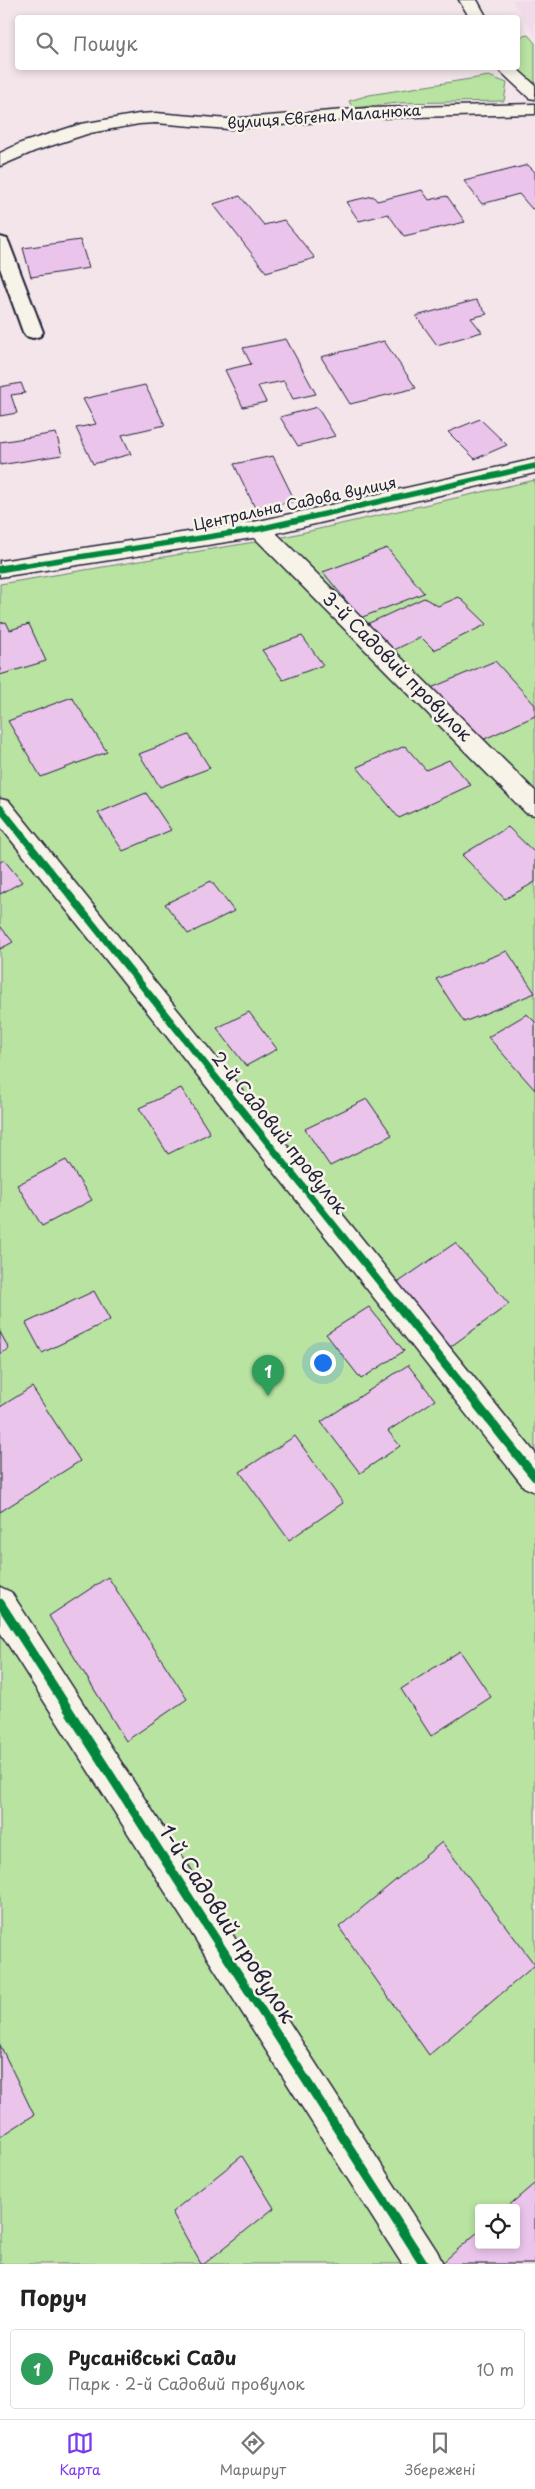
<!DOCTYPE html>
<html lang="uk">
<meta charset="utf-8">
<style>
body{margin:0;font-family:"Playpen Sans",sans-serif;background:#f2f2f2;color:#222}
.controls{position:absolute;right:15px;bottom:15px;display:grid;overflow:hidden;border-radius:5px;box-shadow:0 2px 8px #0003}
.controls button{width:45px;height:45px;display:grid;place-items:center;padding:0;border:0;border-bottom:1px solid #e0e0e0;background:#fff;color:#222;font:25px sans-serif}
.you{position:absolute;left:322px;top:1362px;width:18px;height:18px;margin:-12px;border:4px solid #fff;border-radius:50%;background:#1a73e8;box-shadow:0 0 0 8px #1a73e833}
.badge{display:grid;place-items:center;width:32px;height:32px;border-radius:50%;background:#7c3aed;color:#fff;font-size:16px;font-weight:700}
.pin{position:absolute;translate:-50% -41px;filter:drop-shadow(0 1px 2px #0008)}
.pin::after{content:'';position:absolute;top:26px;width:18px;height:15px;background:inherit;clip-path:polygon(0 0,100% 0,50% 100%)}
.list{margin:0;padding:0;list-style:none}
h2{display:flex;justify-content:space-between;align-items:center;height:65px;margin:0;padding:0 20px;font-size:21px}
h2 small{font-size:16px;font-weight:400;color:#767676}
.list li{display:grid;grid-template-columns:32px 1fr auto;gap:15px;align-items:center;box-sizing:border-box;height:80px;margin:0 10px 10px;padding:0 10px;border:1px solid #e0e0e0;border-radius:5px}
.list b{display:block;font-size:19px;white-space:nowrap}
.list p{margin:0;font-size:16px;white-space:nowrap;color:#767676}
.list em{font-size:16px;font-style:normal;color:#767676}
.icon{flex:none;width:28px;height:28px;fill:none;stroke:currentColor;stroke-width:2;stroke-linecap:round;stroke-linejoin:round}
.map{position:relative;flex:none;width:535px;height:2264px;overflow:hidden}
.search{position:absolute;background:#fff;box-shadow:0 2px 8px #0003;left:15px;right:15px;top:15px;height:55px;display:flex;align-items:center;gap:12px;box-sizing:border-box;padding:0 18px;border-radius:5px;color:#767676;font-size:19px}
.sheet{height:155px;background:#fff}
nav{display:flex;justify-content:space-around;align-items:center;box-sizing:border-box;height:70px;border-top:1px solid #e0e0e0;background:#fff;font-size:14px;color:#767676}
nav a{display:grid;justify-items:center;gap:2px}
nav .on{color:#7c3aed}
.map>svg:first-child{display:block}
</style>
<div class="map">
<svg width="535" height="2264" viewBox="0 0 535 2264">
<rect width="100%" height="100%" fill="#f3e5e9"/>
<filter id="ink" filterUnits="userSpaceOnUse"><feTurbulence type="fractalNoise" baseFrequency=".02" numOctaves="2"/><feDisplacementMap in="SourceGraphic" scale="10" xChannelSelector="R" yChannelSelector="G"/><feConvolveMatrix kernelMatrix="1 2 1 2 8 2 1 2 1" color-interpolation-filters="sRGB"/></filter>
<g filter="url(#ink)">
<path fill="#f1dbea" d="M512,0H535V35L529,27Z"/>
<path fill="#b8e3a1" stroke="#6d826e" fill-rule="evenodd" d="M528,35L535,43V83L512,68H518V37Z
M489,76L507,83L504,101L398,103L353,108L349,101L369,95Z
M535,480V2264H0V584L279,538ZM479,2208H516V2245H479Z"/>
<path fill="#ebc4ec" stroke="#22223b" d="M528,165L535,172V208L532,209L519,194L482,204L464,181Z
M422,190L429,200L447,196L465,222L404,236L388,214L359,221L346,202L373,196L377,201Z
M240,196L264,225L284,220L315,258L266,272L213,204Z
M80,240L89,268L31,277L23,248Z
M476,300L487,314L471,318L482,332L437,345L416,316Z
M286,339L316,394L293,399L284,381L258,386L266,402L243,407L225,370L251,364L243,348Z
M384,341L416,388L350,404L321,357Z
M21,383L25,393L11,395L17,413L0,416V387Z
M145,385L165,425L122,435L131,454L93,464L76,428L96,424L83,399Z
M317,407L335,436L298,446L280,417Z
M480,419L507,445L475,459L448,432Z
M56,433L62,455L0,465V442Z
M273,456L295,501L256,510L234,464Z
M387,548L424,593L360,618L323,572Z
M459,597L487,624L434,650L421,637L392,651L367,624L424,598L438,606Z
M6,622L10,630L29,624L46,661L0,675V623Z
M302,636L323,665L283,680L262,650Z
M495,661L535,705V716L478,742L431,688Z
M72,697L107,752L41,777L8,721Z
M189,735L210,768L160,787L139,754Z
M405,746L426,770L449,760L471,785L399,818L357,767Z
M146,793L171,830L123,851L98,813Z
M508,827L535,853V882L505,899L462,855Z
M4,860L22,882L0,894V862Z
M211,881L234,911L188,934L165,904Z
M0,926L13,942L0,949Z
M507,951L535,993L464,1022L436,979Z
M249,1012L277,1049L246,1066L217,1028Z
M527,1014L535,1022V1090L488,1037Z
M181,1088L210,1133L168,1154L139,1108Z
M367,1099L392,1135L330,1166L305,1129Z
M66,1160L92,1200L42,1226L17,1185Z
M455,1243L509,1304L450,1347L396,1284Z
M94,1291L110,1320L42,1353L26,1323Z
M369,1307L404,1351L361,1379L326,1334Z
M0,1332L9,1349L0,1354Z
M408,1365L435,1400L388,1431L400,1446L360,1473L321,1422Z
M32,1387L80,1461L0,1512V1407Z
M295,1436L343,1503L289,1540L240,1472Z
M108,1577L187,1699L126,1741L49,1616Z
M460,1651L491,1697L431,1736L401,1689Z
M442,1842L535,1965L429,2055L339,1927Z
M0,2045L34,2115L0,2137Z
M242,2156L274,2208L204,2264H201L172,2212Z
M535,2183V2264H441L479,2231V2245H516V2208H506Z"/>
<g fill="none" stroke-linecap="round" stroke-linejoin="round">
<g stroke="#22223b" stroke-width="4">
<path id="lane" d="M0,237L7,239L9,243L43,332L40,336L33,338L26,336L23,332L0,268Z"/>
</g>
<g stroke="#22223b" stroke-width="3">
<path id="street" d="M459,0H477L487,18H470Z
M497,68H516L535,85V99L529,98Z
M535,104V114L370,118L228,129L156,123L139,124L90,133L35,151L0,166V153L21,143L81,124L139,114L156,113L228,119L370,108Z
M259,521L267,524L535,791V815L526,813L251,534L248,529L251,524Z
M0,799L9,801L535,1453V1492L524,1487L0,826Z
M0,1587L11,1592L437,2251L443,2264H402L0,1632Z"/>
</g>
<g stroke="#22223b" stroke-width="3">
<path id="secondary" d="M535,459V473L259,537L0,577V561L259,521Z"/>
</g>
<use href="#lane" fill="#f7f3e8" fill-rule="evenodd"/>
<use href="#street" fill="#f7f3e8" fill-rule="evenodd"/>
<use href="#secondary" fill="#f7f3e8" fill-rule="evenodd"/>
<g stroke="#f7f3e8" stroke-width="8">
<path id="cycleway-far2" d="M15,567L259,529L535,466"/>
</g>
<g stroke="#f7f3e8" stroke-width="10">
<path id="cycleway-far1" d="M0,569L23,565
M0,808L397,1304"/>
</g>
<g stroke="#f7f3e8" stroke-width="12">
<path id="cycleway" d="M396,1303L535,1477
M0,1603L424,2264"/>
</g>
<use href="#cycleway-far2" stroke="#00873e" stroke-width="5.5"/>
<use href="#cycleway-far1" stroke="#00873e" stroke-width="7"/>
<use href="#cycleway" stroke="#00873e" stroke-width="9"/>
</g>
</g>
<g text-anchor="middle" stroke-width="5" stroke-linejoin="round" paint-order="stroke">
<g font-size="15" fill="#22223b" stroke="#f7f3e8">
<text transform="translate(324 117) rotate(-4)" y="5">вулиця Євгена Маланюка</text>
<text transform="translate(295 504) rotate(-12)" y="5">Центральна Садова вулиця</text>
</g>
<g font-size="18" fill="#22223b" stroke="#f7f3e8">
<text transform="translate(397 667) rotate(45)" y="6">3-й Садовий провулок</text>
<text transform="translate(279 1133) rotate(51)" y="6">2-й Садовий провулок</text>
</g>
<g font-size="21" fill="#22223b" stroke="#f7f3e8">
<text transform="translate(227 1924) rotate(57)" y="7">1-й Садовий провулок</text>
</g>
</g>
</svg>
<div class="controls">
<button><svg class="icon" aria-label="locate" viewBox="0 0 24 24"><circle cx="12" cy="12" r="6"/><path d="M12 2v4M12 18v4M2 12h4M18 12h4"/></svg></button>
</div>
<div class="you"></div>
<div class="pin badge" style="left:268px;top:1396px;background:#2e9e5b">1</div>
<div class="search"><svg class="icon" aria-label="search" viewBox="0 0 24 24"><circle cx="10" cy="10" r="6"/><path d="M15 15l6 6"/></svg>Пошук</div>
</div>
<section class="sheet">
<h2>Поруч<small></small></h2>
<ul class="list">
<li><span class="badge" style="background:#2e9e5b">1</span><div><b>Русанівські Сади</b><p>Парк · 2-й Садовий провулок</p></div><em>10 m</em></li>
</ul>
</section>
<nav>
<a class="on"><svg class="icon" aria-label="map" viewBox="0 0 24 24"><path d="M3 6l6-2 6 2 6-2v14l-6 2-6-2-6 2zM9 4v14M15 6v14"/></svg>Карта</a>
<a><svg class="icon" aria-label="directions" viewBox="0 0 24 24"><path d="M12 3l9 9-9 9-9-9zM9 14v-3h6M13 9l2 2-2 2"/></svg>Маршрут</a>
<a><svg class="icon" aria-label="saved" viewBox="0 0 24 24"><path d="M7 4h10v16l-5-4-5 4z"/></svg>Збережені</a>
</nav>
